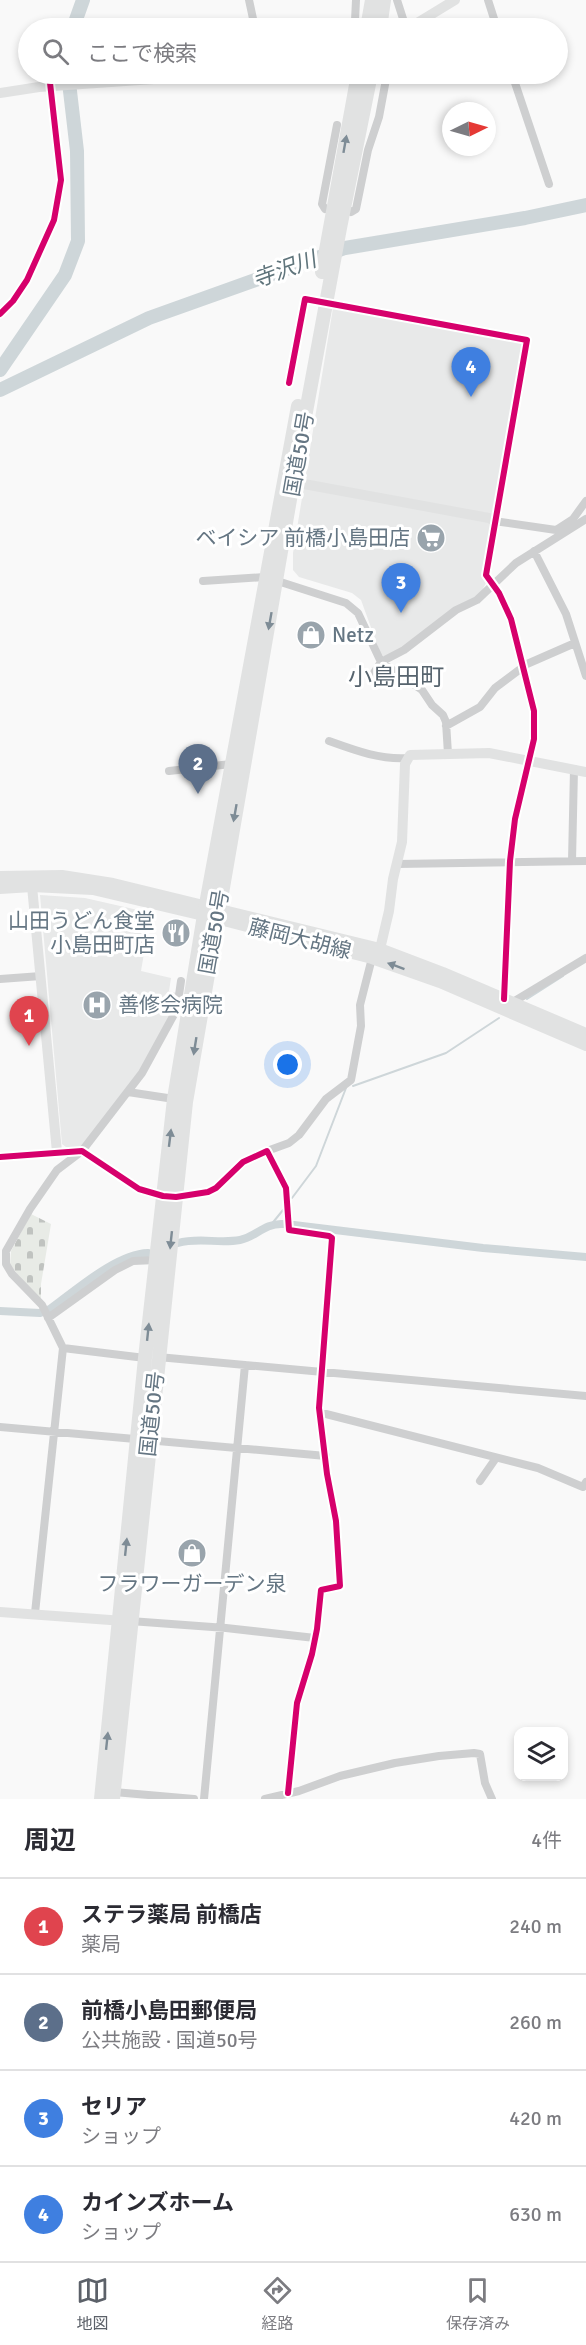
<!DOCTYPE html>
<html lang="ja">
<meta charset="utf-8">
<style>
body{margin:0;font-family:Signika,"Noto Sans JP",sans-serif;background:#f7f7f7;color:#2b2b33}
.controls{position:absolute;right:18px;bottom:18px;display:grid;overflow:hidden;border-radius:12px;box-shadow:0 3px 9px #0003}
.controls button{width:54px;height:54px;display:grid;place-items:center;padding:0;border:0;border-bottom:2px solid #e1e1e2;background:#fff;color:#2b2b33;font:30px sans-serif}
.compass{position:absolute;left:442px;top:102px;width:54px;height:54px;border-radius:50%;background:#fff;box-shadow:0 3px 9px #0003;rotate:85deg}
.you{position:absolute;left:288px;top:1065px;width:21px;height:21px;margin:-15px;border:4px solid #fff;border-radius:50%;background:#1a73e8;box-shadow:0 0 0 9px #1a73e833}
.badge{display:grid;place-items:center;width:39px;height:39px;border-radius:50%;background:#5c6169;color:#fff;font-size:20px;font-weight:700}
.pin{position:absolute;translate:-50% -50px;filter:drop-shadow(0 2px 3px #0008)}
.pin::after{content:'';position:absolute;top:32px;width:21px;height:18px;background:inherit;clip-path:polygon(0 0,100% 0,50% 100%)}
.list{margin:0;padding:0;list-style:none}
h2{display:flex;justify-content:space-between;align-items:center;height:78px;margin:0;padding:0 24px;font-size:26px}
h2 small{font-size:20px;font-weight:400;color:#7c7c81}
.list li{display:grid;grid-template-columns:39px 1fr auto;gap:18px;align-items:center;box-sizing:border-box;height:96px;padding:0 24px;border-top:2px solid #e1e1e2}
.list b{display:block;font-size:22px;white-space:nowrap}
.list p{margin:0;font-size:20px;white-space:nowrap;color:#7c7c81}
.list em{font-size:20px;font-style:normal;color:#7c7c81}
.icon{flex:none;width:33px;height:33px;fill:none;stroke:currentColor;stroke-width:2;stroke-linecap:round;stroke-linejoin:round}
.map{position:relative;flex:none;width:586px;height:1799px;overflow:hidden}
.search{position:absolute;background:#fff;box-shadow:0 3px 9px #0003;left:18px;right:18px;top:18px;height:66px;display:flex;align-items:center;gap:15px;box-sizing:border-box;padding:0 21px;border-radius:33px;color:#7c7c81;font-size:22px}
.sheet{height:462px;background:#fff}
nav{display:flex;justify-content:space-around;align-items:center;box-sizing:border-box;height:84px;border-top:2px solid #e1e1e2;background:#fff;font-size:16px;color:#7c7c81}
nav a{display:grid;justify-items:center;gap:3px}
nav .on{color:#5c6169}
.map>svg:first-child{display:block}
</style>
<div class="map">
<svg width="586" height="1799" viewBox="0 0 586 1799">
<defs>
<pattern id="cemetery-stones" width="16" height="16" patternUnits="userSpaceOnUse" patternTransform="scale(1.5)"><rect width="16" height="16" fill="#e8ebe6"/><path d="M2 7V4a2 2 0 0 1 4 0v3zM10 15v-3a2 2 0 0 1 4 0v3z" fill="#c0c3c0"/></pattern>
</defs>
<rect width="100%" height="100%" fill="#f9f9f9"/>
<path fill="#e8e9e9" d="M333,308L522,341L524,343L481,576L486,583L479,596L407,646L385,657L381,655L361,600L352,593L299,577L293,570V553Z
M40,895L85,898L151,913L141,971L171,978L169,991L177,993L173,1012L139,1073L81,1147H66L62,1144Z"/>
<path fill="url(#cemetery-stones)" d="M31,1214L51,1224L41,1284V1299L37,1298L10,1265L11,1251Z"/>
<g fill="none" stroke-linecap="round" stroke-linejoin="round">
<path stroke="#ced6d9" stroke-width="2" d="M527,999L563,976
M353,1086L446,1053L499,1018
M292,1198L316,1166L346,1088
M270,1226L283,1210"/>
<path stroke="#ced6d9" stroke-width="8" d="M294,1225L483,1248L586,1257
M178,1243C199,1237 219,1244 240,1240C256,1237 264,1223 283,1224
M0,1311L40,1313L50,1309C75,1291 116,1254 148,1253"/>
<path stroke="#ced6d9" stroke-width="14" d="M73,28L83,0
M0,370L65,275L78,241L77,151L68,74
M0,390L149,318L345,248L525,218L586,205"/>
<path stroke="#d4d8dc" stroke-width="8" stroke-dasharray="8 4" stroke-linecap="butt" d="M309,300L329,304"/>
<path stroke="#cecfd0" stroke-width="8" d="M249,0L255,28
M397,0L406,28
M488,0L497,28
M352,28L355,21L356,0
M512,74L549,184
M325,209L322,204L337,125
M351,212L356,209L368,150L379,117L387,74
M334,305L527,340L486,575L499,593L511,619L534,711V739L515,819L510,861L504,999
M289,383L305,299L309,300
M494,521L556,530L573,519L586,501
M534,551L566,614L586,676
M203,581L265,577L346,603L358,613L381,662L422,690L432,705L443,715L446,722L448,754
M370,679L381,662L404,650L456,610L477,600L516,563L586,519
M446,726L480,707L495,688L527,664L575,643
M329,741C354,750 380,760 408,758
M169,771L231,764
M572,861L574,769
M397,864L586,861
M0,979L41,976
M513,1002L586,958
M128,1092L174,1099
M267,1151L289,1143L299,1135L326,1099L351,1080L361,1026L360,1005L372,958
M0,1157L82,1151L139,1189L163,1196L176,1197L208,1192L216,1188L243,1162L267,1151L286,1188L289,1230L329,1236L332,1238L319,1408L327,1474L336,1521L340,1586L321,1590L317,1629L312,1654L297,1703L288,1793
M48,1318L115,1270L133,1261L156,1260
M63,1348L145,1358
M158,1357L586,1396
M319,1414H326L538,1468L583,1487L586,1482
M0,1427L326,1456
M480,1481L496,1458
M35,1613L63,1348L42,1305L12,1274L6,1264V1251L30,1209L57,1170L82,1151L142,1073L177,1009L181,981
M130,1621L226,1628L315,1638
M114,1792L194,1799
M204,1799L245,1365
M265,1799L299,1791L340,1776L395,1763L439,1756L474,1753L480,1754L485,1783L492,1799"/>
<path stroke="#e1e2e2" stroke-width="10" d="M409,28L455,0
M0,93L39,87L226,74
M293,482L489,518L494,521
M32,886L57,1152
M375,955L380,949L389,911L393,879L402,842L405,764L410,755L489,753L586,772
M0,1612L124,1621"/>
<path stroke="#e1e2e2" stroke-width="12" d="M0,877L62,876L113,884L380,949L443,973L586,1034
M0,888L32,886L93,889L216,918L372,958L440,982L586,1045"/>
<path stroke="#e1e2e2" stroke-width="14" d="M367,28L372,0
M380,28L384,0
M322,272L358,74
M101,1799L145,1358L174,1099L204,915L298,406
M113,1799L186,1102L293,482L340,228L371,74"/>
<g stroke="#fff" stroke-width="10">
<path id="cycleway" d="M0,314L13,301L27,280L54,220L61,180L49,74
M289,383L305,299L527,340L486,575L499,593L511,619L534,711V739L515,819L510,861L504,999
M0,1157L82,1151L139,1189L163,1196L176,1197L208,1192L216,1188L243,1162L267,1151L286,1188L289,1230L329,1236L332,1238L319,1408L327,1474L336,1521L340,1586L321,1590L317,1629L312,1654L297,1703L288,1793"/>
</g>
<use href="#cycleway" stroke="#d6006c" stroke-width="6"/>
</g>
<defs><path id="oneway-solid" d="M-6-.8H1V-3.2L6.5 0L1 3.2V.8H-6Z" transform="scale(1.5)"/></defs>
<g fill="#7e8c96">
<use href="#oneway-solid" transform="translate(345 144) rotate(-80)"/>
<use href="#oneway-solid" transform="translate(270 621) rotate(100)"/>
<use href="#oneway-solid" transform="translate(235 813) rotate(100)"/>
<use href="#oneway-solid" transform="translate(396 966) rotate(-160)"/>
<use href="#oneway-solid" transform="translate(195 1046) rotate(99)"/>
<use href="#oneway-solid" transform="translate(170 1138) rotate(-83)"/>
<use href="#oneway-solid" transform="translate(171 1240) rotate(96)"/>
<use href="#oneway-solid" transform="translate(148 1332) rotate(-84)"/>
<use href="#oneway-solid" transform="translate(126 1547) rotate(-84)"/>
<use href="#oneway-solid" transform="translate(107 1741) rotate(-84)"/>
</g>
<defs>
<g id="supermarket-disc" transform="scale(1.5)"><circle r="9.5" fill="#99a4ac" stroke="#fff"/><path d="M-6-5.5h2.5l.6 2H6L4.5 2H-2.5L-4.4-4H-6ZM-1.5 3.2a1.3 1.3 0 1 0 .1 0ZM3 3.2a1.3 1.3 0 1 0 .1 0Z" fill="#fff"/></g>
<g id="shop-disc" transform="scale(1.5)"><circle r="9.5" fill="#99a4ac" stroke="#fff"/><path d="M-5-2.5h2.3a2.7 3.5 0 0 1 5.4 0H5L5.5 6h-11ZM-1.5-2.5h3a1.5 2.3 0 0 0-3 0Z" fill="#fff"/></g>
<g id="restaurant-disc" transform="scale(1.5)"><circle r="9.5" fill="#99a4ac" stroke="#fff"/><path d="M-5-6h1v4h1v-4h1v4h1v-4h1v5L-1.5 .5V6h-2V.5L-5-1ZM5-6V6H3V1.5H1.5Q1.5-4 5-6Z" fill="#fff"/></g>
<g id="hospital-disc" transform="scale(1.5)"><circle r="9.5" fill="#99a4ac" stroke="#fff"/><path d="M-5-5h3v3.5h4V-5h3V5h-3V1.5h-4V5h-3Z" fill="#fff"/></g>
</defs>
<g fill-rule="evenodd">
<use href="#supermarket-disc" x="431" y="538"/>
<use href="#shop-disc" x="311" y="635"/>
<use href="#restaurant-disc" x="176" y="933"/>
<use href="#hospital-disc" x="97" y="1005"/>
<use href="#shop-disc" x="192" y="1553"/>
</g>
<g text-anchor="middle" stroke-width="6" stroke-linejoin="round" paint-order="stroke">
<g font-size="21" fill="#657683" stroke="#fff">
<text transform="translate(299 454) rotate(-80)" y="7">国道50号</text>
<text transform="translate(214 932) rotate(-80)" y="7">国道50号</text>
<text transform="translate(300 939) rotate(14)" y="7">藤岡大胡線</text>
<text transform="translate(152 1414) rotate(-84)" y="7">国道50号</text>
</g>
<g font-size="21" fill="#657683" stroke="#fff" text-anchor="end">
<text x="410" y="545">ベイシア 前橋小島田店</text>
<text x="332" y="642" text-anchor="start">Netz</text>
<text x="155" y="928">山田うどん食堂<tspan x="155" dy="24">小島田町店</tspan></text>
<text x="118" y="1012" text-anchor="start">善修会病院</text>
<text x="192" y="1591" text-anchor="middle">フラワーガーデン泉</text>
</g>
<g font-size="22" font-style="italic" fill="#60757c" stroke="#fff">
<text transform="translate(284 269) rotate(-20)" y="8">寺沢川</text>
</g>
<g font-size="24" fill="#57646e" stroke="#fff">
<text x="396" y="685">小島田町</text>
</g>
</g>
</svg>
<div class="controls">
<button><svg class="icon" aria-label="layers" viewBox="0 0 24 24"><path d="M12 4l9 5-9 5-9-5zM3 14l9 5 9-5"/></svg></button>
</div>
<svg class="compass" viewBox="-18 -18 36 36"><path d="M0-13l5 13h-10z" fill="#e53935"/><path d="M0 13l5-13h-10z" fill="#7c7c81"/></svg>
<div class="you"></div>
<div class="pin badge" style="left:29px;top:1046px;background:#e0444e">1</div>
<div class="pin badge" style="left:198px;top:794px;background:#5c6f8a">2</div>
<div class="pin badge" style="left:401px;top:613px;background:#3f7fe0">3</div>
<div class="pin badge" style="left:471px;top:397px;background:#3f7fe0">4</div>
<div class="search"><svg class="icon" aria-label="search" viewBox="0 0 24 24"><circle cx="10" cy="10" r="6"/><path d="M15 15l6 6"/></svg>ここで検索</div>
</div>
<section class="sheet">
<h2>周辺<small>4件</small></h2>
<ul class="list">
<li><span class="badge" style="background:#e0444e">1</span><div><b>ステラ薬局 前橋店</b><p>薬局</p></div><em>240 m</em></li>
<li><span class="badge" style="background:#5c6f8a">2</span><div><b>前橋小島田郵便局</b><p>公共施設 · 国道50号</p></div><em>260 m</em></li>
<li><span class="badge" style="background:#3f7fe0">3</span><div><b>セリア</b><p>ショップ</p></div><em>420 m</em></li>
<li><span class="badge" style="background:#3f7fe0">4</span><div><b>カインズホーム</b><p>ショップ</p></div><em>630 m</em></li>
</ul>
</section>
<nav>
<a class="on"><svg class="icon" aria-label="map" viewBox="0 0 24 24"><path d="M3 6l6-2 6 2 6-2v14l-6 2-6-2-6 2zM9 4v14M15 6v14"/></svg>地図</a>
<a><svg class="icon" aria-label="directions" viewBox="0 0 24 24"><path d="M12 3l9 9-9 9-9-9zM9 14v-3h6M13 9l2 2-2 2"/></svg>経路</a>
<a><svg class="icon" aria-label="saved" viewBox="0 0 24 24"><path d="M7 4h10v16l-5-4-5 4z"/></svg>保存済み</a>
</nav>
